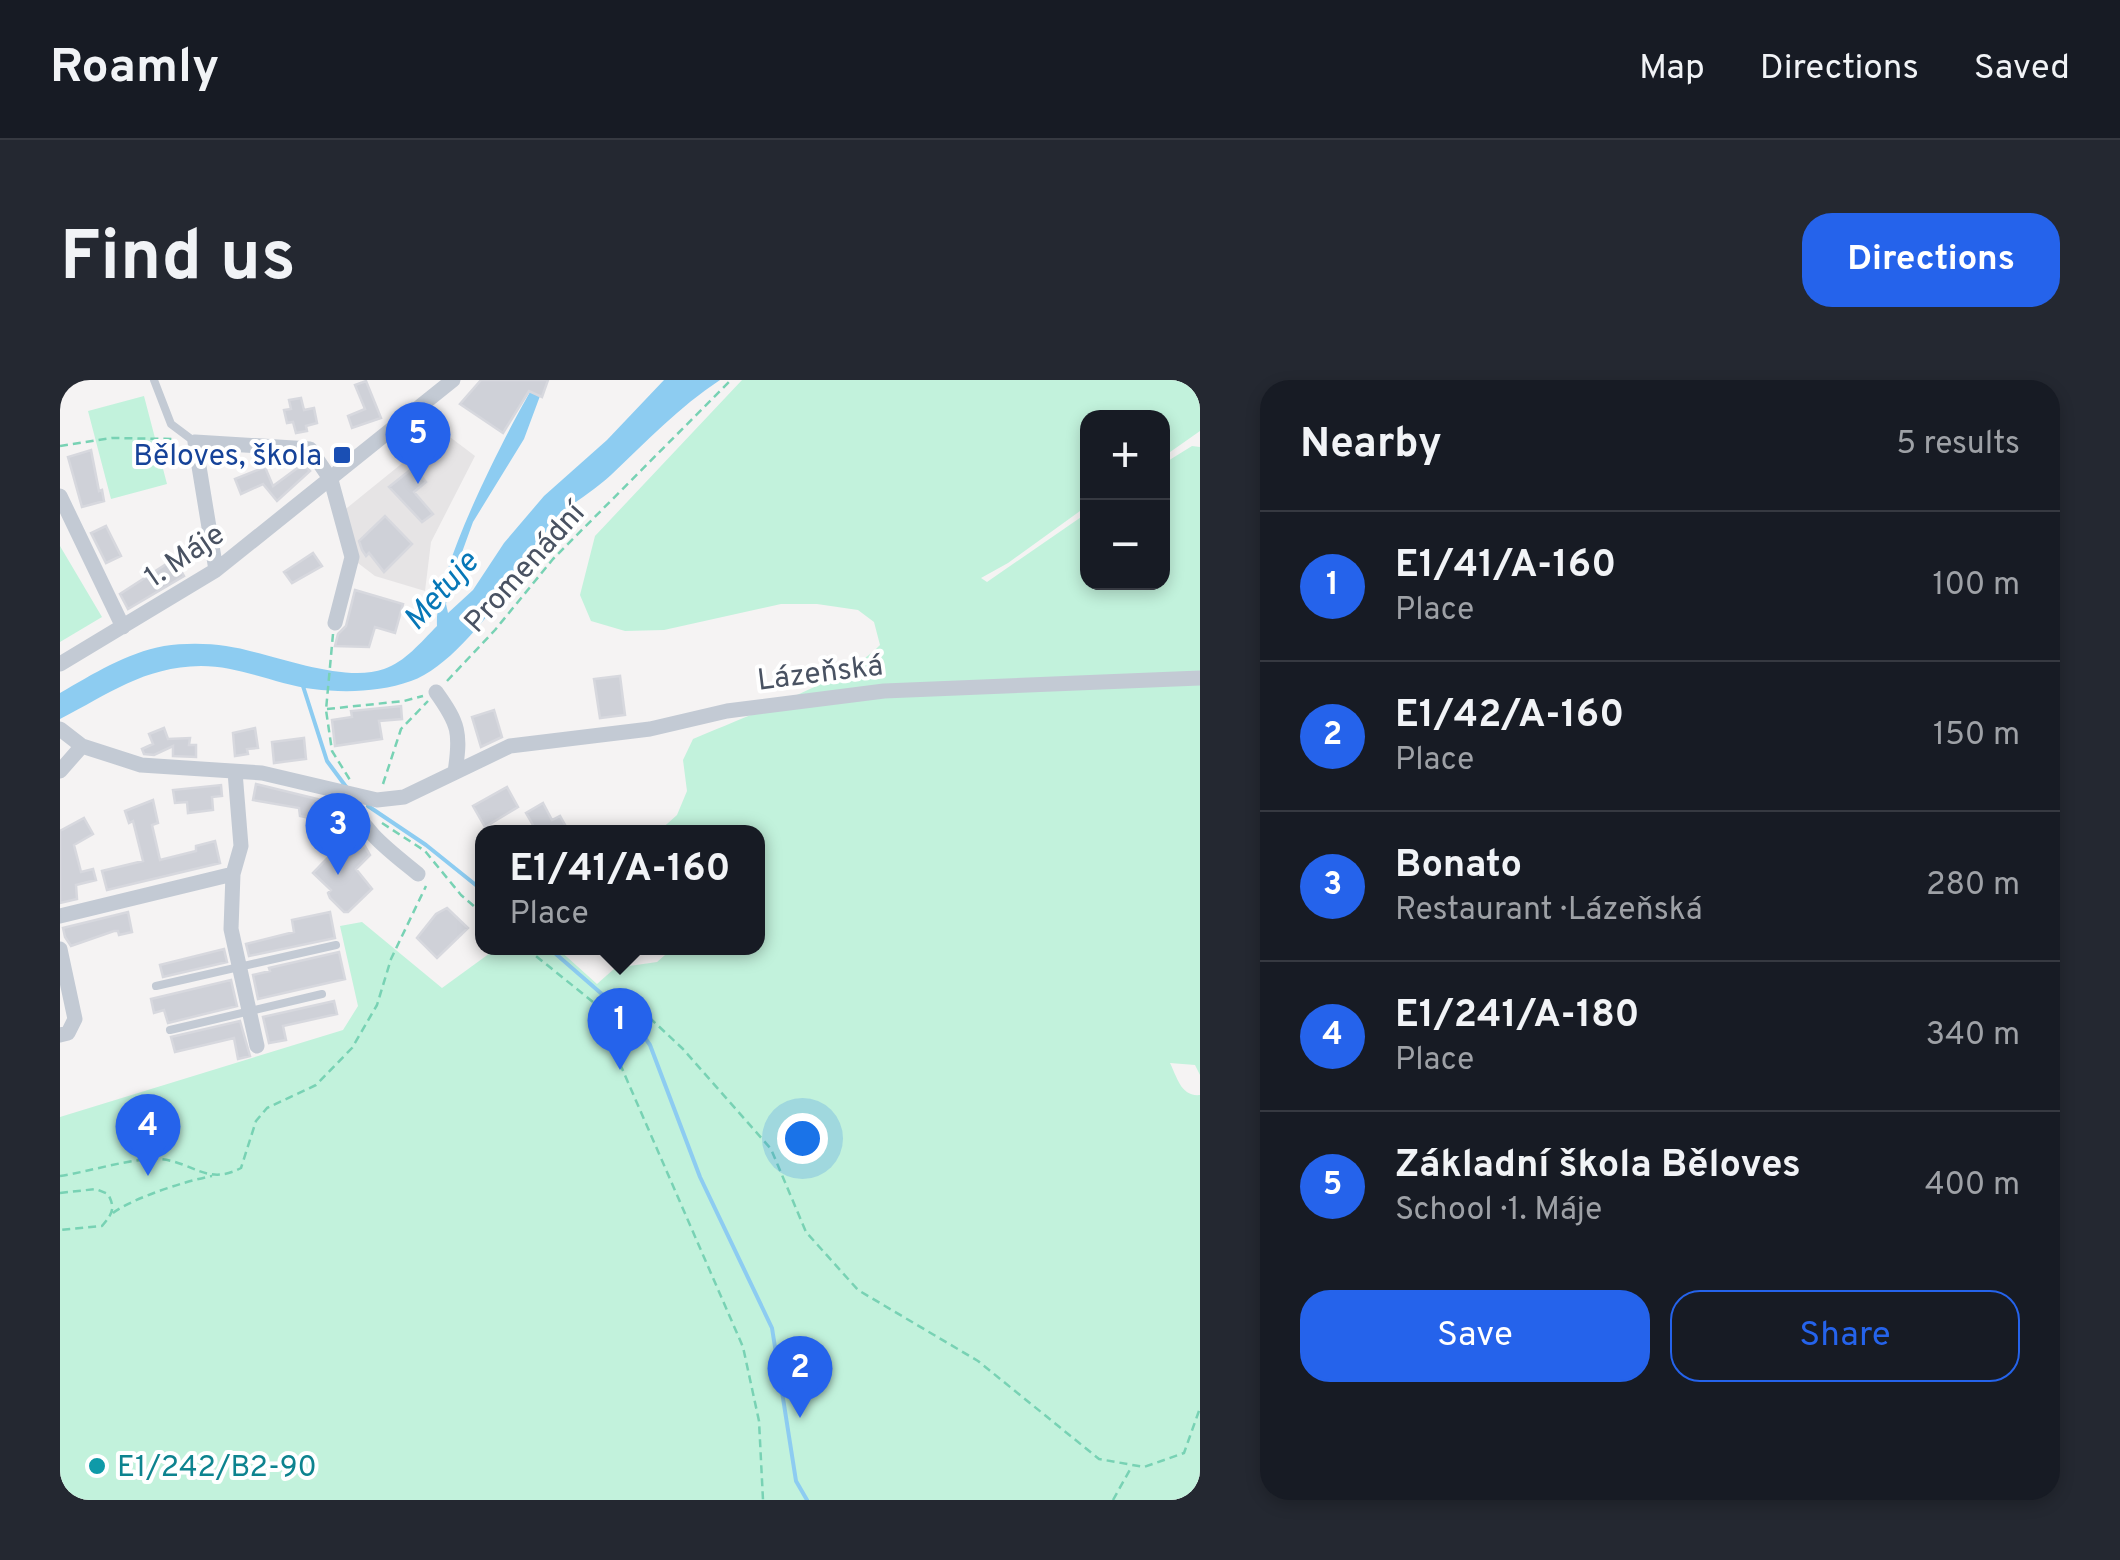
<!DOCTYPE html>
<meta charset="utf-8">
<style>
body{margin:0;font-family:Overpass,sans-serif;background:#242831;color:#f1f3f6}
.controls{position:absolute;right:30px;top:30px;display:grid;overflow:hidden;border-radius:20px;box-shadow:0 5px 15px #0003}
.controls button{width:90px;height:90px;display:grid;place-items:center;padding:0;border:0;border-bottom:2px solid #363941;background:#171b24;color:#f1f3f6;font:50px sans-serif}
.you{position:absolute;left:742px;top:758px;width:35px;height:35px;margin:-25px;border:8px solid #fff;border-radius:50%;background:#1a73e8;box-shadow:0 0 0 15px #1a73e833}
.badge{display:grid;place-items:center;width:65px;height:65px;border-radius:50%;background:#2563eb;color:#fff;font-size:32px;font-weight:700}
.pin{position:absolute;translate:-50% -82px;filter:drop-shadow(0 2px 5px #0008)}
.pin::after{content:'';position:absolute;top:52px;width:35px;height:30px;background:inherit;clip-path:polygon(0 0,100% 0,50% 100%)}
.popup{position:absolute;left:415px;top:445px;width:290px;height:130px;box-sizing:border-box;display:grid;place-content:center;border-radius:20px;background:#171b24;filter:drop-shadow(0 2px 8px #0005);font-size:32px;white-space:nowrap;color:#9ea1a6}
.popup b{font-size:38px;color:#f1f3f6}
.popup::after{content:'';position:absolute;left:50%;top:100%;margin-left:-20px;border:20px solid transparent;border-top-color:#171b24}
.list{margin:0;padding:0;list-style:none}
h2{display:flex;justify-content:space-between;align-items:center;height:130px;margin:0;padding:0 40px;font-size:42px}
h2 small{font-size:32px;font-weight:400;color:#9ea1a6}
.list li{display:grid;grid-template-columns:65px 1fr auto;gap:30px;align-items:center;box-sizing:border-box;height:150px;padding:0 40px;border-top:2px solid #363941}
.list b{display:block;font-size:38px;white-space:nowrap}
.list p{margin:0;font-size:32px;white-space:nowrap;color:#9ea1a6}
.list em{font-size:32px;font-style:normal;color:#9ea1a6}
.actions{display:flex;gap:20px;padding:30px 40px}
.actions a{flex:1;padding:22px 0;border:2px solid #2563eb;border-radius:30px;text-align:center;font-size:35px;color:#2563eb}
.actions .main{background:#2563eb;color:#fff}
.map{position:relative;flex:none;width:1140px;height:1120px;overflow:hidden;border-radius:30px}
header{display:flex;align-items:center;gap:60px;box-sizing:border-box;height:140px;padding:0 50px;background:#171b24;border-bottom:2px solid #363941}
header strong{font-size:48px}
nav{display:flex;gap:55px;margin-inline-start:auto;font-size:35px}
.intro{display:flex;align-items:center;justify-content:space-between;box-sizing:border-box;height:240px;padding:0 60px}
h1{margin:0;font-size:70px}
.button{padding:25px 45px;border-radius:30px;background:#2563eb;color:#fff;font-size:35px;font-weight:700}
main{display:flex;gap:60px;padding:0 60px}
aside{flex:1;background:#171b24;border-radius:30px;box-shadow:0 5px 15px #0003}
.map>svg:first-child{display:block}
</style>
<header>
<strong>Roamly</strong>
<nav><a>Map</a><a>Directions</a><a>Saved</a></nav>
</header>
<div class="intro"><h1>Find us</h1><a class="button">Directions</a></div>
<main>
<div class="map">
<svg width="1140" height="1120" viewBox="0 0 1140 1120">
<rect width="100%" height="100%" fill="#f5f3f3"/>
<path fill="#e6e4e5" d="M382,51L415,76L371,162L365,211L315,196L298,183L292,152L282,132Z"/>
<path fill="#c2f2dc" d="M682,0H1140V51L1103,77L1102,38H1028L1027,126L948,183L921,198L927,202L1027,133L1028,202H1102L1103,84L1132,66L1140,67V695L1135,685L1110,683C1117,697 1121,717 1140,715V1120H0V737L283,650L298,626L280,546L302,542L382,608L437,568H497L537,604L555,588L597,582L605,575L606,568H698V452H598L617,435L627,411L623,380L633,359C681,338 787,300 820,265L814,242L798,230L757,224H721L604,250L565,251L531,241L520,215L535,156Z
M84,16L107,104L51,119L28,31Z
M0,166L42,237L0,262Z"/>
<path fill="#8dccf1" d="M604,0H660C619,27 586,62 551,95C534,111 513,122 497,138C485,150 476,168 467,182C441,219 394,286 351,301C320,312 285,313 253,309C215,304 180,286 141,286C83,287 49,314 0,339V313C33,294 66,273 104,266C123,263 147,263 166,266C209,272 282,304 324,289C345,282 361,262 377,246C374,193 442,61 470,12L480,16L464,59L413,142L389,208L386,224L388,233L413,210L444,163L484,116L547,60Z"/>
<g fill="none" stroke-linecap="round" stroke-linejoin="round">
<path stroke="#8dccf1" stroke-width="4" d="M242,303L267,381L287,408
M308,426L366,465L422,510
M489,568L574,642L590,665L640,797L712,948L736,1101L747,1120"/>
</g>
<path fill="#cfd1d8" stroke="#d7d8de" stroke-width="2.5" d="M421,0H488L482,17L469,11L443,53L400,24Z
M306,1L321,38L292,48L288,36L305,29L295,5Z
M241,18L244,30L254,28L257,43L246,46L247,51L236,53L233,42L227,43L224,30L231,29L229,20Z
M31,70L39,111L42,110L44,121L22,127L8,77Z
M243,84L250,91L217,121L203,104L181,114L175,99L205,87L213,106Z
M354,87L366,102L354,112L373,134L362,142L329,107Z
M325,136L352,164L324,192L309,173L306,176L302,170L299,161Z
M46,146L61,176L46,183L31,153Z
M253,173L262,186L232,203L224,192Z
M114,179L124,196L68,229L60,214Z
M295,210L343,224L335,253L315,247L309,267L275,266L278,254L286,246Z
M560,296L565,335L540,338L534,299Z
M341,326L342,339L319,341L322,359L275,366L272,340L292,337L291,331Z
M434,330L442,357L421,367L412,337Z
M104,348L108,359L130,358L129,365H136V377L113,376V366L94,375L84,374L82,369L93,364L89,354Z
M195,348L198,368L187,369L188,374L175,376L173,353Z
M244,358L246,379L214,383L212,362Z
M196,404L265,421L259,440L240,436L239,428L193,420Z
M161,405L162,416L152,417L153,430L128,433L127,422L115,423L113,410Z
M447,407L458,427L425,447L413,426Z
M93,420L98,443L92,445L100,480L136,471V466L155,461L160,483L47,510L42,491L83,481L73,441L69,443L65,431Z
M483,423L492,440L500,436L509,452H477L466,433Z
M24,438L33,454L14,465L21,492L33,489L36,500L16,505L17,519L0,523V451Z
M299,456L310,475L296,489L312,509L288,532H284L270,518L268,513L271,510L253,493L288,457Z
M387,528L408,548L377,578L357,558L376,534Z
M68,532L72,552L59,555L58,551H54L11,566L5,557L3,548Z
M270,532L275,558L189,576L186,564L234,552L232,540Z
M164,569L167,582L103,597L100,585Z
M279,572L285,599L198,619L193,595L210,591L209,588Z
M171,600L177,626L108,643L104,630L94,633L91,619Z
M274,621L277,634L223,646L226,660L209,663L203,637Z
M180,641L190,676L178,679L174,658L115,672L111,657Z"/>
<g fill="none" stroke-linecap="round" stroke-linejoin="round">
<path stroke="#78d2b4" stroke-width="2.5" stroke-dasharray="8 5" stroke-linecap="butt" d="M0,66L52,58L113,59
M273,254L266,330L272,371L290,400
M387,301L435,250L493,179L671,0
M267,329L344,321L363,316
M323,404L341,349L368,321
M322,443L365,471L401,515L422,533
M466,568L533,622L560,610L623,669L711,769L746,852L798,910L918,981L1039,1079L1084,1087L1124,1073L1140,1028
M534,624L683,967L699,1041L703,1120
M0,796C28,792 75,777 100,779C133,782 147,806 181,788L196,741L207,728L256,705L292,668L317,625L331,579L366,506
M0,813L36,809L48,814C56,829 52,834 42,846L0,850
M53,833C73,818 125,801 152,796
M1053,1120L1072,1086"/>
<path stroke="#c3cad4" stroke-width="8" d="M94,0L111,44L135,62
M96,606L276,565
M110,650L262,614"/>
<path stroke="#c3cad4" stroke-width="15" d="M0,116L63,247
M156,190L135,62L250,69L271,100L292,177L275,243
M0,284L156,190L393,0
M376,312C399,344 401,353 395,392
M0,349L22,366L81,385L202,393L317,420L344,417L450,366L590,349L667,331L824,311L1140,298
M0,391L22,366
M175,392L181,466L173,494L171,549L197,666
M289,416C301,451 330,471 358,494
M0,536L173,494
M0,569L15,639L8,653L0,655"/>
</g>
<rect fill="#1a4fb4" stroke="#fff" stroke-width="4" x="272" y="65" width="20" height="20" rx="5"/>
<circle fill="#0f9aa8" stroke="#fff" stroke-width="4" cx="37" cy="1086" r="10"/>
<g text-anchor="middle" stroke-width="8" stroke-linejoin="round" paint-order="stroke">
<g font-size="30" fill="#164399" stroke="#fff" text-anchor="end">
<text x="262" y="85">Běloves, škola</text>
</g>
<g font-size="30" fill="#495262" stroke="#fff">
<text transform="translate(124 175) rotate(-34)" y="10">1. Máje</text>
<text transform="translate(464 187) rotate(-48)" y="10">Promenádní</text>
<text transform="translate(760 292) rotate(-7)" y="10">Lázeňská</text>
</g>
<g font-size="30" fill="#0d838f" stroke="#fff" text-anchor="start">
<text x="57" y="1096">E1/242/B2-90</text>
</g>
<g font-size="32" font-style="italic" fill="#0677b7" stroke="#fff">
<text transform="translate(380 210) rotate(-48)" y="11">Metuje</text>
</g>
</g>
</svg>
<div class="controls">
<button>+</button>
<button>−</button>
</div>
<div class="you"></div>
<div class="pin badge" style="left:560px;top:690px">1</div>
<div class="popup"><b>E1/41/A-160</b>Place</div>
<div class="pin badge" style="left:740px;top:1038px">2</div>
<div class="pin badge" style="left:278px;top:495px">3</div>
<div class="pin badge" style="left:88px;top:796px">4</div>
<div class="pin badge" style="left:358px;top:104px">5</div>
</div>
<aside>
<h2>Nearby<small>5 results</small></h2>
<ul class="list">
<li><span class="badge">1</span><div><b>E1/41/A-160</b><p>Place</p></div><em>100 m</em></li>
<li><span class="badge">2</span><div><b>E1/42/A-160</b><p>Place</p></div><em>150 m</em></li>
<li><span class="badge">3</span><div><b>Bonato</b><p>Restaurant · Lázeňská</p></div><em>280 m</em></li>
<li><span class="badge">4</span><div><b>E1/241/A-180</b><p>Place</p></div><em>340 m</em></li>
<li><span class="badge">5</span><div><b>Základní škola Běloves</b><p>School · 1. Máje</p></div><em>400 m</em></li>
</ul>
<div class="actions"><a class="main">Save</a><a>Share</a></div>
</aside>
</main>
